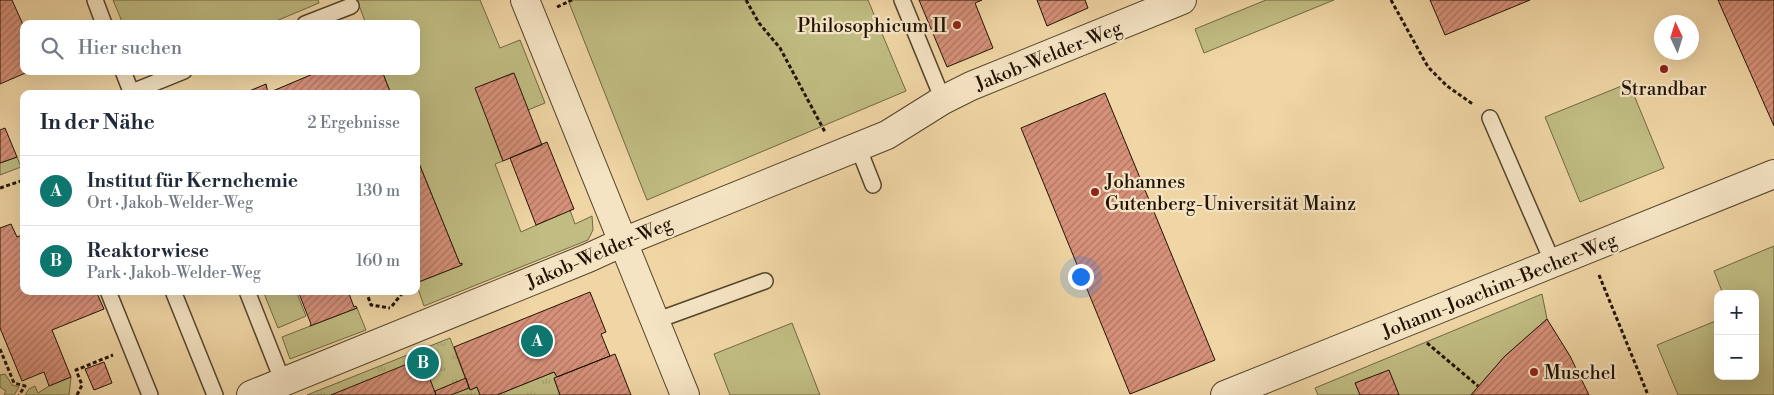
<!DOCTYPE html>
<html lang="de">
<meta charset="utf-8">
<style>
body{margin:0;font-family:"Libre Bodoni",serif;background:#f2f2f3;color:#1f2937}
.controls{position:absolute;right:15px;bottom:15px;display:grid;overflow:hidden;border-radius:10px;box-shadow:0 5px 20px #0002}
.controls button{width:45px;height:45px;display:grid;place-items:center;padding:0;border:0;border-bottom:1px solid #e0e1e3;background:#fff;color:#1f2937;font:25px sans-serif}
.compass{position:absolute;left:1654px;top:15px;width:45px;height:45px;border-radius:50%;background:#fff;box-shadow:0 5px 20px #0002;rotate:356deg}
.you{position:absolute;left:1080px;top:276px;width:18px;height:18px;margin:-12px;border:4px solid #fff;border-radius:50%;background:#1a73e8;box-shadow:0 0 0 8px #1a73e833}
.badge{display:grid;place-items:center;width:32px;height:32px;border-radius:50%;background:#0f766e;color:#fff;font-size:16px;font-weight:700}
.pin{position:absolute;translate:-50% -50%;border:2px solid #fff;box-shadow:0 1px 5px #0006}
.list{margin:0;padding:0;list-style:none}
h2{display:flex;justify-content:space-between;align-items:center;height:65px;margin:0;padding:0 20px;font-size:21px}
h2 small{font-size:16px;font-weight:400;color:#747a83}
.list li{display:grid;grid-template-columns:32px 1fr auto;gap:15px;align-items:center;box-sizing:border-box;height:70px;padding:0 20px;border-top:1px solid #e0e1e3}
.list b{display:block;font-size:19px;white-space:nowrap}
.list p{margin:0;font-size:16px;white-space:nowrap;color:#747a83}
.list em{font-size:16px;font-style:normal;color:#747a83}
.icon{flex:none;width:28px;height:28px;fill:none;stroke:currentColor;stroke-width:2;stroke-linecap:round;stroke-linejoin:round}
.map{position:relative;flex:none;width:1774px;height:395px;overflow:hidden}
.search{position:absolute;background:#fff;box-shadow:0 5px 20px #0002;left:20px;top:20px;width:400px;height:55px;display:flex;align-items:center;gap:12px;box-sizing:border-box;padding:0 18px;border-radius:10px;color:#747a83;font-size:19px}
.panel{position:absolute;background:#fff;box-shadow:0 5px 20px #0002;left:20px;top:90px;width:400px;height:205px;border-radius:10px}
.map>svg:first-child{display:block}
</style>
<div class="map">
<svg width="1774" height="395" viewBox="0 0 1774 395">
<defs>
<pattern id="park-tufts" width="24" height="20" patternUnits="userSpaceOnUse" patternTransform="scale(1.25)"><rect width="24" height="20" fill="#c0bc82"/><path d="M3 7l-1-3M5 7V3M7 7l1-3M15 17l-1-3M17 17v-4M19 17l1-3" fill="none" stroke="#a5a16f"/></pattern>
<pattern id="building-hatch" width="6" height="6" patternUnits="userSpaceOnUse" patternTransform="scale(1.25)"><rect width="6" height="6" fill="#d7917a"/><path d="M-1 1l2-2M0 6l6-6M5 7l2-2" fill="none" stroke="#ae7562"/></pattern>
</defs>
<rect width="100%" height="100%" fill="#f0d6a5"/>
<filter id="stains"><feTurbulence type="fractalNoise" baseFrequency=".004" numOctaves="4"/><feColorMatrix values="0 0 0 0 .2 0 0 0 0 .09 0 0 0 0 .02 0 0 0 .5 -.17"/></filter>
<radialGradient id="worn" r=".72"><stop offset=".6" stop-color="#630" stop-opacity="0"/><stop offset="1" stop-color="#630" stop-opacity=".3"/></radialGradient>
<path fill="#c0bc82" stroke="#706842" d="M113,0H318L319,3L269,24H123Z
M357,0H480L500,48L520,40L545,103L528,110L513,73L476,88L503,161L495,164L521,232L570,210L575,224L592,216L593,230L588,240L424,306L416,283L462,265L461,263L460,264L416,156V94H391L382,71H416V24H366Z
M568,0H868L906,91L647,200Z
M1266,0H1334L1204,53L1195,29Z
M1629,83L1664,168L1580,202L1545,117Z
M17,157L21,167L0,175V163Z
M1774,246V395H1678L1657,345L1718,320V376H1755V294H1723L1714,271Z
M263,291H296L306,316L278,328Z
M1542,294L1547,319L1504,357L1471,395H1318L1315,388Z
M357,308L366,330L290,359L282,337Z
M792,323L820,395H730L714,354Z
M5,374L12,385L19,387L14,395H4L6,391L0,387V375Z
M71,377L69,395H25L29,389L35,386L38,393L49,386Z"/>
<path fill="url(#park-tufts)" stroke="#706842" d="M450,338L469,388L471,390L477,387L480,395H307Z
M554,372L557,377L554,379L560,395H497Z"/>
<path fill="url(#building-hatch)" stroke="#211303" d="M0,0H12L24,27V71H30L0,84Z
M919,0H982L975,3L993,48L947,67Z
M1037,0H1085L1088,8L1047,26Z
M1430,0H1530L1445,35Z
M1718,0H1774V126Z
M320,71H382L391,94H242L266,84L268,93Z
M514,73L542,145L503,161L475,88Z
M1105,93L1215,360L1130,394L1021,128Z
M5,128L17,157L0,163V130Z
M547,142L574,209L536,225L510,158Z
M416,156L460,264L462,263V265L416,283Z
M11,224L17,237L22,235L24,240V291H96L104,309L52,330L71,377L49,386L44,372L22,381L0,328V228Z
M298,291H348L354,307L356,306L357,308L310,326L311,324Z
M590,292L606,332L601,334L610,356L557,377L554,372L497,395H480L477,387L470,390L454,347Z
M1547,319L1570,356L1589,395H1471L1504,357Z
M615,354L631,395H560L554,378Z
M422,358L436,395H331Z
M104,362L112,383L94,390L85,369Z
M1389,370L1399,395H1360L1355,383Z
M466,378L469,388L451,395H436L435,391Z"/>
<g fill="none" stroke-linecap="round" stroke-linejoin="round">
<g stroke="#55442c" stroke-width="18">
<path id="lane" d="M95,0L104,24
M902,0L943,100
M305,24L351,6
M123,71L132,94
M132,92L184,71
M1490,118L1553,263
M858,147L873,185
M108,291L150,395
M173,291L215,395
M247,291L283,382
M655,321L765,281"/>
</g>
<g stroke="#55442c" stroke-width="30">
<path id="street" d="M525,0L685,395
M251,395L588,258L623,242L887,135L943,100L971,86L1182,0
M1225,395L1774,174"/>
</g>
<path stroke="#211303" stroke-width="3" stroke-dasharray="4 2.5" stroke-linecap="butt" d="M746,0L759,23L780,48L825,132
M1391,0L1428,67L1447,86L1474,105
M557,7L572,0
M0,188L24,180
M1599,275L1648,395
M366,291L371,305L390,308
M392,306L404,291
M1427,343L1478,386
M0,349L14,383L25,386L19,395
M77,395L82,385L76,370L113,355"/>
<use href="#lane" stroke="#f5e4c4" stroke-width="15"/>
<use href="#street" stroke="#f5e4c4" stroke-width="28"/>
</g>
<g fill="#8f2418" stroke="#f5e4c4" stroke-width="2">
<circle cx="957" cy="25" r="5"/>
<circle cx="1664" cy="69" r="5"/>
<circle cx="1095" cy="192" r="5"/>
<circle cx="1534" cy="372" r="5"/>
</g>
<g text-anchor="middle" stroke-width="4.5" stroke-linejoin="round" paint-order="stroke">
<g font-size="19" fill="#211303" stroke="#f5e4c4" text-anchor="start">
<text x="947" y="32" text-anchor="end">Philosophicum II</text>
<text x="1664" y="95" text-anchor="middle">Strandbar</text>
<text x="1105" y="188">Johannes<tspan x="1105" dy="22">Gutenberg-Universität Mainz</tspan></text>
<text x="1544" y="379">Muschel</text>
</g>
<g font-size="19" fill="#211303" stroke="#f5e4c4">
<text transform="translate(1048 55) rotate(-22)" y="7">Jakob-Welder-Weg</text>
<text transform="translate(599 252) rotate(-23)" y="7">Jakob-Welder-Weg</text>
<text transform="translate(1499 285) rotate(-22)" y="7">Johann-Joachim-Becher-Weg</text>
</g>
</g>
<rect width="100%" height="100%" filter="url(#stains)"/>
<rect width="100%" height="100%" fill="url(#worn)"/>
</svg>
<div class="controls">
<button>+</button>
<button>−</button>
</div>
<svg class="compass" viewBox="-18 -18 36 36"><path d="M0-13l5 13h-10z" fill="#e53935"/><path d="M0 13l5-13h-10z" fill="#747a83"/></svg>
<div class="you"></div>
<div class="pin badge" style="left:537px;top:341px">A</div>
<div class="pin badge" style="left:423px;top:363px">B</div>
<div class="search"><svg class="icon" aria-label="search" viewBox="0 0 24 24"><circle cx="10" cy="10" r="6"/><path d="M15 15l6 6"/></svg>Hier suchen</div>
<section class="panel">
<h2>In der Nähe<small>2 Ergebnisse</small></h2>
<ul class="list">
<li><span class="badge">A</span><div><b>Institut für Kernchemie</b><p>Ort · Jakob-Welder-Weg</p></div><em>130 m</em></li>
<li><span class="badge">B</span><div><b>Reaktorwiese</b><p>Park · Jakob-Welder-Weg</p></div><em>160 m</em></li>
</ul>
</section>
</div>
